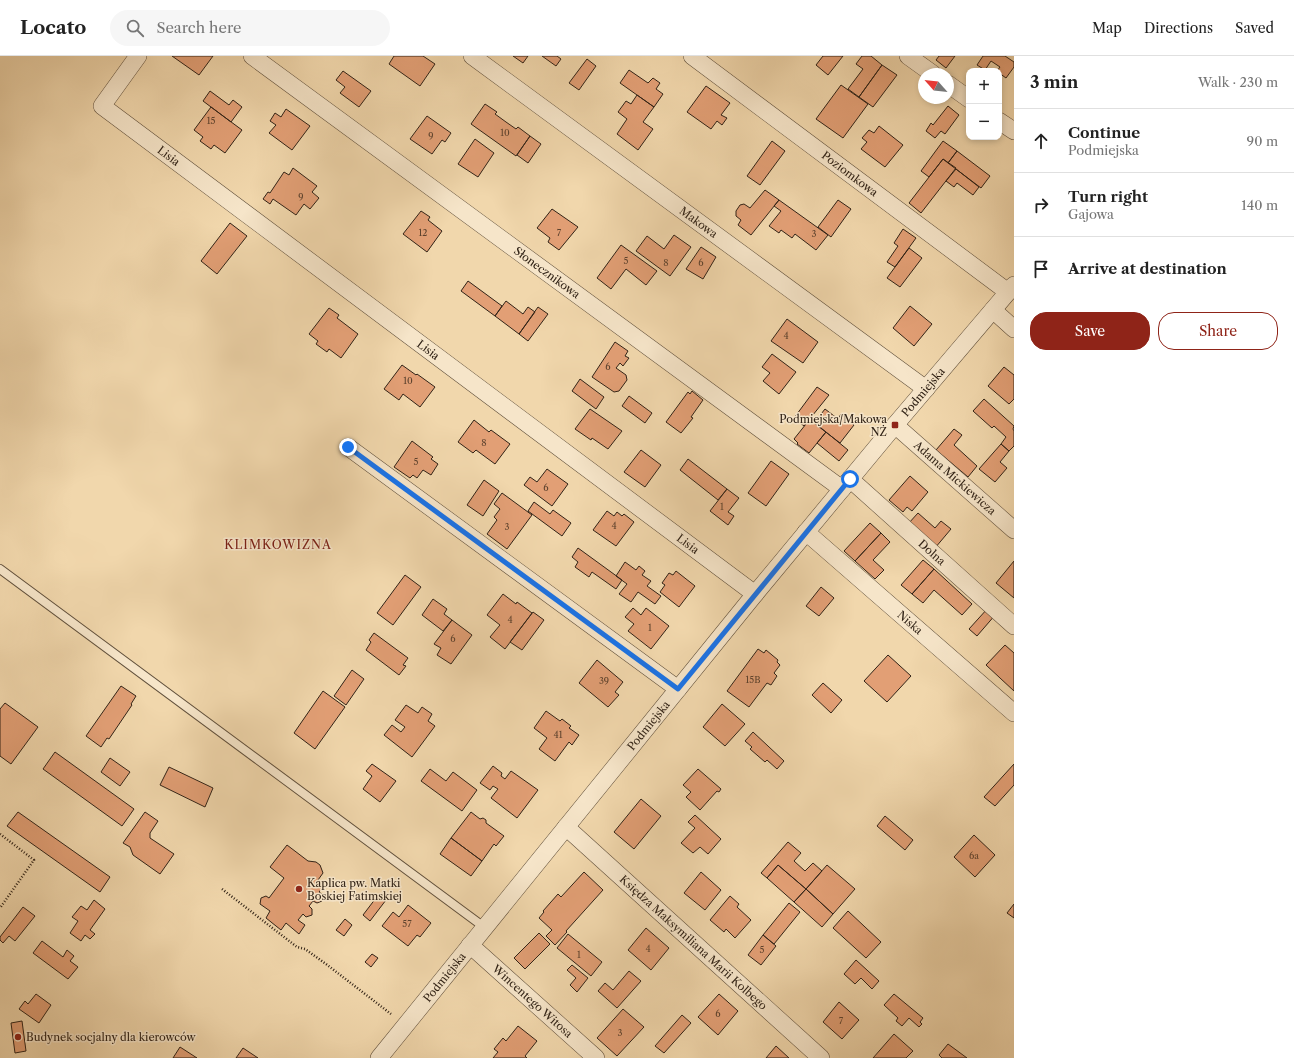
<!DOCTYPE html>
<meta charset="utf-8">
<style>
body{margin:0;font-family:"Libre Caslon Text",serif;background:#f6f6f6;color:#222}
.controls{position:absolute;right:12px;top:12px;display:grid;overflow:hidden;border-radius:8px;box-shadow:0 2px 6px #0003}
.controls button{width:36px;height:36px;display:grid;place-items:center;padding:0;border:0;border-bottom:1px solid #e0e0e0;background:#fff;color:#222;font:20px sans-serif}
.compass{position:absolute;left:918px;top:12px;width:36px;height:36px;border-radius:50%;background:#fff;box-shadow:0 2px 6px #0003;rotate:297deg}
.stop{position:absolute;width:12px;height:12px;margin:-9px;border:3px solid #1a73e8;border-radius:50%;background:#fff}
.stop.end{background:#1a73e8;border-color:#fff;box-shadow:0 1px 4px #0008}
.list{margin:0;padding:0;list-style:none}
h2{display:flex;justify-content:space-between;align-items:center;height:52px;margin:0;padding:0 16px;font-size:17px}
h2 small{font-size:13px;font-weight:400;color:#767676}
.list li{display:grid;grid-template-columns:26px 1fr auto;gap:12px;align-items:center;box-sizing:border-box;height:64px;padding:0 16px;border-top:1px solid #e0e0e0}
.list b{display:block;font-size:15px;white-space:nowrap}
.list p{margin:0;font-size:13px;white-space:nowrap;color:#767676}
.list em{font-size:13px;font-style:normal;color:#767676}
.actions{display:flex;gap:8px;padding:12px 16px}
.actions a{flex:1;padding:9px 0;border:1px solid #8f2418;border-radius:16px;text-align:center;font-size:14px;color:#8f2418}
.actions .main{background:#8f2418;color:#fff}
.icon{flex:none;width:22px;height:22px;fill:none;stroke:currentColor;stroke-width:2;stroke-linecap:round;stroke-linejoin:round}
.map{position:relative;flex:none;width:1014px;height:1002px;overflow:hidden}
header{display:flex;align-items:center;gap:24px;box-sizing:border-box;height:56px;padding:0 20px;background:#fff;border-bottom:1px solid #e0e0e0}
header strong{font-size:19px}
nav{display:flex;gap:22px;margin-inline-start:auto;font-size:14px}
.search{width:280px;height:36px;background:#f6f6f6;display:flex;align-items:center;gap:10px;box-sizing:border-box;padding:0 14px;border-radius:22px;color:#767676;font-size:15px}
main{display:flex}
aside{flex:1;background:#fff}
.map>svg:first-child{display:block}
</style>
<header>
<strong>Locato</strong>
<div class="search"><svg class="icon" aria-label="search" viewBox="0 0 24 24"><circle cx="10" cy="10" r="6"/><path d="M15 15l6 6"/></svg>Search here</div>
<nav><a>Map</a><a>Directions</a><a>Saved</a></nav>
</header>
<main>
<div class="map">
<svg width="1014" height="1002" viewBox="0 0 1014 1002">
<rect width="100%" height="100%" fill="#f1d7ac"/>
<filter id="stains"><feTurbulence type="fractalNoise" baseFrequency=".005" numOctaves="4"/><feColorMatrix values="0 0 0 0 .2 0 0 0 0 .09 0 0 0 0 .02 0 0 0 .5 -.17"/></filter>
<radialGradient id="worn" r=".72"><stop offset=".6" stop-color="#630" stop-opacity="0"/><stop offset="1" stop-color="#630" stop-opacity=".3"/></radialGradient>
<path fill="#e29f75" stroke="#312317" d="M172,0H213L199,19Z
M394,0H423L435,8L420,30L389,8Z
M513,0H528L523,7Z
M542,0H557L561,3L556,10Z
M823,0H843L828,19L816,9Z
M862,0H871L882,9L859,41L848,33L863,13L856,8Z
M939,0H955L946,12L936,4Z
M983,0H1005L1014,6V11L1006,22L999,17V15H997L1000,11L991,5L985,14L977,9Z
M587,3L596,10L579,34L569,27Z
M882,9L897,19L873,51L859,41Z
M629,14L648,27L653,22L660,27L656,33L663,38L654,51L620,27Z
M343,15L371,35L359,51L340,37L345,31L336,24Z
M841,29L868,48L843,82L816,63Z
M706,30L730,47L721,59L727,62L722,69L717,65L711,73L687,56Z
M210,35L229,49L233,44L242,51L231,66L203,45Z
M637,39L654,51L643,66L653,73L638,94L617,78L627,63L618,56L626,45L631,48Z
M485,48L497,56L495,58L506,66L516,73L518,71L530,80L516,100L471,68Z
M948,50L959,59L945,78L941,75L935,82L926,75L931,67L933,69Z
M211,51L242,74L225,97L214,89L211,93L200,85L203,81L194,74Z
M286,53L310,70L292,94L269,77L276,69L270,65L275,57L281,61Z
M427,60L451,77L445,86L442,84L432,98L410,83Z
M879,70L903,89L885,111L861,93L867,86L862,82L869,74L874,77Z
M530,80L541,88L528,107L517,99Z
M475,83L494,97L478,121L458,108Z
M772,85L785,95L760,129L747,120Z
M943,85L957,95L948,107L943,103L929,121L921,115Z
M957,95L990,120L981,132L948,107Z
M943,103L956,112L921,157L909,147Z
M293,112L317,130L312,136L319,142L310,153L304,148L296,159L273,143L270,148L263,143L268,136L270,137L284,116L289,119Z
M956,113L979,131L973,139L957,127L954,131L946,125Z
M765,134L779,144L751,179L738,169L741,164L736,160V155L740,149L744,148L750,152Z
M779,144L828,179L816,194L795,178L792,182L781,174L779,177L769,170L781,155L774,150Z
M838,144L851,153L831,181L818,171Z
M552,153L578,171L559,194L548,186L550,182L537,172Z
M421,155L430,161L428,164L442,175L427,196L403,178Z
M230,167L247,180L217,218L201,205Z
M903,173L916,182L895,211L887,206L898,190L894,187Z
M674,179L691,191L670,220L636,195L647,180L664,193Z
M621,189L657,215L646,229L626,213L611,233L597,222Z
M701,191L716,201L703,223L686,213Z
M909,192L922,202L900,231L887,222Z
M468,225L502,250L495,260L461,235Z
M506,245L523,258L528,251L535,256L519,278L495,260Z
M910,250L932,268L914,290L893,272Z
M538,251L548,258L528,285L519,278Z
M329,252L339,259L337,262L358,278L341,302L329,293L327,296L316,288L318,285L309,278Z
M787,263L818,286L803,307L771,285Z
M615,286L628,295L625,300L629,302L623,310L620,307L616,312L626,319L627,324L619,335L614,336L592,321Z
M772,298L796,316L779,338L763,325L770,317L762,311Z
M402,309L416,319L417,318L435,331L420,351L403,338L399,344L384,333Z
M1004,311L1014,319V343L1009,348L988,330Z
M580,323L604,341L596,353L572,335Z
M817,331L829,339L804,370L794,362Z
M692,335L703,344L691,361L693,362L681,377L666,366L688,336L690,338Z
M629,340L652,357L645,367L622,350Z
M984,343L1014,370L1013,373L1014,375V390L1009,395L1001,388L1006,381L994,370L992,372L973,355Z
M590,353L622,375L608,393L592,382L591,384L575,373Z
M825,353L838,363L841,358L854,369L840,387L814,367Z
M810,363L826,376L809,397L797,388L798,387L794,383Z
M474,364L489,376L491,374L510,388L495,408L476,394L473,397L458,386Z
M954,373L962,379L954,389L977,410L968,421L936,394Z
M826,376L848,394L839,405L817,387Z
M412,385L433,401L431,403L438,408L431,419L423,414L417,422L413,419L410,422L394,411Z
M1001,388L1009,395L1000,406L1007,412L995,426L979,413Z
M641,394L661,409L645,431L624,416Z
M688,403L727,433L718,444L680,414Z
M771,405L789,418L766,450L748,437Z
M547,413L568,428L552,450L524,429L530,421L537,426Z
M910,420L928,436L912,455L907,451L903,456L889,444Z
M484,424L499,435L483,460L467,449Z
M727,433L739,442L728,456L734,460L728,469L710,455Z
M502,437L532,459L507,493L487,478L497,464L494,461L500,453L494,448Z
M534,446L550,458L553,454L571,467L562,480L528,455Z
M607,455L614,460L617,456L622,460L624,458L634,466L616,490L593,474Z
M918,457L935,472L941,465L951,473L935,492L908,468Z
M870,467L881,477L855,505L844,495Z
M881,477L890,486L873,504L884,514L875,523L855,505Z
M578,492L622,524L616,533L592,516L589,521L575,511L578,506L572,501Z
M923,504L934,513L912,538L901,529Z
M1014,505V542L996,527Z
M625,506L636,514L639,510L645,515L642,519L651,525L647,530L661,540L655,548L638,536L631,546L619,538L627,528L616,520Z
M934,513L972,548L962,559L934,534L923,547L912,538Z
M676,515L695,530L679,551L660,536L665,529L662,527L669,517L673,519Z
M405,519L421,531L393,569L377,557Z
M821,531L834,542L819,560L806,550Z
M503,538L516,548L517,546L532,557L505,593L490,581L500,569L487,559Z
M433,543L447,553L444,558L452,564L443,575L422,559Z
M633,552L641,559L646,552L669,570L651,593L628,575L634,568L625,561Z
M988,552L996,558L977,580L969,573Z
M533,556L544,564L522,594L510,586Z
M452,564L472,579L451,608L437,599L441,592L434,588Z
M374,577L408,602L403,609L406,610L399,619L366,594L371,586L369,584Z
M1005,589L1014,597V635L986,609Z
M758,593L764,597L766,594L778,604L777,606L780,609L774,617L777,620L771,629L767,627L749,651L727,635Z
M888,599L911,620L887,646L864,625Z
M597,604L623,626L615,636L619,639L608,651L579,627Z
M352,614L364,623L346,649L334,640Z
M823,627L842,644L831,657L812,639Z
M121,630L136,640L131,648L132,649L109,683L107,682L101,691L86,680Z
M323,635L345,651L315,693L294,677Z
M5,647L38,671L11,708L0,700V653Z
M722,648L745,668L725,690L703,671Z
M406,649L418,657L422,651L432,658L428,665L435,670L412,701L384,679L392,669L401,676L405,671L395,664Z
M546,655L560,665L562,663L571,670L569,672L579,679L572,689L569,686L555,705L539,693L547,682L534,672Z
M753,676L784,705L777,713L767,704L765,706L750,693L752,691L745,685Z
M55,696L134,753L122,770L43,713Z
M110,702L130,716L120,730L101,716Z
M372,708L396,725L380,746L363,733L372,720L366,715Z
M1014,708V729L995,750L984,741Z
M493,710L502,717L501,720L505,723L511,715L538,734L517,762L491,742L498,733L493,730L490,734L480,727Z
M169,711L213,732L205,751L160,729Z
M430,713L446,725L453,716L477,734L462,755L421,725Z
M698,713L721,733L719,736L717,735L700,754L686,741L691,736L683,729Z
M641,743L661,760L634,793L614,776Z
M18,756L110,821L100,836L7,770Z
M145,756L158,765L150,777V782L174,798L160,818L133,799L130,791L123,787Z
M471,756L480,763L483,762L486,764V767L504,780L496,790L494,788L482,805L451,782Z
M695,759L721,783L708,798L700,791L693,797L681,787L695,772L688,766Z
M885,760L913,784L905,794L877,770Z
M974,779L995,799L975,821L954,801Z
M451,782L482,805L471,820L440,798Z
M788,786L801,797L794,805L805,815L813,807L822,815L806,833L778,809L767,822L761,817Z
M287,789L308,805L316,806L320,809L323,817L318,824L325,829L319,836L323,839L322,845L317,847L313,845L309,850L312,853V859L306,861L303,858L298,864L305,869L299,878L286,867L281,874L266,862L270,855L260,848L261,842L266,840L269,842L284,822L270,811Z
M778,809L806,833L794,846L767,822Z
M827,809L855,833L833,858L806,833Z
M584,816L603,834L566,875L567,876L555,889L546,880L552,874L539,862L544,856L543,855L558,838L561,841Z
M701,816L721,834L705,854L684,837Z
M806,833L833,858L822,871L794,846Z
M379,838L386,844L370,865L363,859Z
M730,840L739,848L737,851L751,864L735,882L726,873L724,876L710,864Z
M94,844L105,853L90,874L95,878L90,883L85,879L81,885L70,877L78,865L72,861L81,850L87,854Z
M789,847L800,856L774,888L763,879Z
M1014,848V862L1007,857Z
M408,849L431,867L420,881L417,879L408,890L382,870L393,856L399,861Z
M23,851L35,860L15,885L9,880L3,887L0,884V881Z
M848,855L881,886L866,902L833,872Z
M345,863L352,869L344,880L336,874Z
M646,872L669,892L651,914L628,894Z
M539,877L550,888L525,913L514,902Z
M568,878L602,906L591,920L557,892Z
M763,879L776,890L761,909L748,899Z
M42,885L63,901L67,894L74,900L70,905L78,911L68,923L33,897Z
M372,898L378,902L371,911L365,906Z
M856,904L879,925L872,933L861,922L855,928L844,918Z
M572,909L588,922L577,936L570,929L576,922L567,914Z
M629,915L641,925L617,952L598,935L605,927L613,934Z
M36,938L51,949L39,967L19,953L25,945L28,948Z
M719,938L738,955L718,979L698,961Z
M894,938L923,962L920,966L922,968L919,971L909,962L902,970L896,965L898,962L884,949Z
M839,946L859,964L842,983L823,966Z
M623,953L644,971L617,1000L597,982Z
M682,959L691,967L664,997L655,990Z
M22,965L26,995L15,997L11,967Z
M518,970L537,985L525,1000L527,1002H493L498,996L494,993L503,982L506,985Z
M894,978L913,995L906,1002H873Z
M948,988L967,1002H942L939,999Z
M776,990L789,1002H766Z
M180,991L197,1002H173Z
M243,992L258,1002H236Z"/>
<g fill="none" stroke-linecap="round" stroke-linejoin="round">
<g stroke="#61503c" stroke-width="10">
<path id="service" d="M0,513L484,871"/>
</g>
<g stroke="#61503c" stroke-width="18">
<g id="minor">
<path id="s1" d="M138,0L102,50L755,538"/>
<path id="s2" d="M252,0L842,433"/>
<path id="s3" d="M472,0L926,333"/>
<path id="s4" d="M692,0L1008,236"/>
<path d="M908,0L933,18"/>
<path d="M948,28L969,43"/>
<path d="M999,65L1014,75"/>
<path d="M993,254L1014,273"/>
<path id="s5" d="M895,369L1014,474"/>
<path d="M348,391L678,633"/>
<path id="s6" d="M850,423L1014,570"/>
<path id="s7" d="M806,476L1014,657"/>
<path id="s8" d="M566,771L821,1002"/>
<path id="s9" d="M470,889L596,1002"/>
<path id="s10" d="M379,1002L755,538L895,369L1014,229"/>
</g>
</g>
<path stroke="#312317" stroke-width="2.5" stroke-dasharray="1 2" stroke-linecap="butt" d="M0,778L34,804L0,852
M222,833L297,891L305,893L326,908L391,958"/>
<use href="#service" stroke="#f6e5c9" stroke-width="8"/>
<use href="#minor" stroke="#f6e5c9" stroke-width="17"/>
</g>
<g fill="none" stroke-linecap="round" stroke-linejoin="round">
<path stroke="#1a73e8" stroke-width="5" d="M348,391L678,633L850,423"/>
</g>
<g fill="#8f2418" stroke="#f6e5c9" stroke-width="1.5">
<rect x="891" y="365" width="8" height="8" rx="2"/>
<circle cx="299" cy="833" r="4"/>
<circle cx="18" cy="981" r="4"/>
</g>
<g text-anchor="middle" stroke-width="3" stroke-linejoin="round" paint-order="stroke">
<g font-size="9" fill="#5d422e">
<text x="211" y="68">15</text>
<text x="505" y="80">10</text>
<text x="431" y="83">9</text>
<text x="301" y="144">9</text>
<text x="423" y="180">12</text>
<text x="559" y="180">7</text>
<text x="814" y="181">3</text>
<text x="626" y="208">5</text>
<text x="666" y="210">8</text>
<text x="701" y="210">6</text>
<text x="786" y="283">4</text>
<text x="608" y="314">6</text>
<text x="408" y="328">10</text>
<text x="484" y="390">8</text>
<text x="416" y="409">5</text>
<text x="546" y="435">6</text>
<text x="722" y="454">1</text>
<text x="614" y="473">4</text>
<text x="507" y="474">3</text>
<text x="510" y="567">4</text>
<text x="650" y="575">1</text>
<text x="453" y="586">6</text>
<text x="753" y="627">15B</text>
<text x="604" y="628">39</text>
<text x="558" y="682">41</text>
<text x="974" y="803">6a</text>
<text x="407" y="871">57</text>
<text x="648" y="896">4</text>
<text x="762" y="897">5</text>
<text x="579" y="902">1</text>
<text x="718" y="961">6</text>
<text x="841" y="968">7</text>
<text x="620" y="980">3</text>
</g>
<g font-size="11" fill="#312317" stroke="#f6e5c9">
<text dy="4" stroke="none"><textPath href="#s1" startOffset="145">Lisia</textPath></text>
<text dy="4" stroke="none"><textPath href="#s4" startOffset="197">Poziomkowa</textPath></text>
<text dy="4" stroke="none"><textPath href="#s3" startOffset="281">Makowa</textPath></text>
<text dy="4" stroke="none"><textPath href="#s2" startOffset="366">Słonecznikowa</textPath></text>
<text dy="4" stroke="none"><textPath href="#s1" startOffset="469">Lisia</textPath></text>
<text dy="4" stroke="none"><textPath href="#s10" startOffset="860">Podmiejska</textPath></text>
<text dy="4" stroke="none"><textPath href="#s5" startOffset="80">Adama Mickiewicza</textPath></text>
<text dy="4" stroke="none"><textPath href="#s1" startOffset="793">Lisia</textPath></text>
<text dy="4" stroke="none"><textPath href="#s6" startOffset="110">Dolna</textPath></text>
<text dy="4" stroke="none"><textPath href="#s7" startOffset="138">Niska</textPath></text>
<text dy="4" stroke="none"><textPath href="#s10" startOffset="428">Podmiejska</textPath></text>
<text dy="4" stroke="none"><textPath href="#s8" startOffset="172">Księdza Maksymiliana Marii Kolbego</textPath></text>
<text dy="4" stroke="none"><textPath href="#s10" startOffset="104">Podmiejska</textPath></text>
<text dy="4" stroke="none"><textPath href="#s9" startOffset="84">Wincentego Witosa</textPath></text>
</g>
<g font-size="11" fill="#312317" stroke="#f6e5c9" text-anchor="start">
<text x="887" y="367" text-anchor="end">Podmiejska/Makowa<tspan x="887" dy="13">NŻ</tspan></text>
<text x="307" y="831">Kaplica pw. Matki<tspan x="307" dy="13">Boskiej Fatimskiej</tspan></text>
<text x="26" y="985">Budynek socjalny dla kierowców</text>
</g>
<g font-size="12" letter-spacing="1" fill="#7a1f14" stroke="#f6e5c9">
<text x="278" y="493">KLIMKOWIZNA</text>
</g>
</g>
<rect width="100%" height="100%" filter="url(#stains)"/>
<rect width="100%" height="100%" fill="url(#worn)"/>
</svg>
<div class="controls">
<button>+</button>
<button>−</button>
</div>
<svg class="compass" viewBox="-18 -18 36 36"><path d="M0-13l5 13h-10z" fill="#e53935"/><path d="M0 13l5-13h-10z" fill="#767676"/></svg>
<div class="stop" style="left:850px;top:423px"></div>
<div class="stop end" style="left:348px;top:391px"></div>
</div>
<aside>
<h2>3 min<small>Walk · 230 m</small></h2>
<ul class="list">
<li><svg class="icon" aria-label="ahead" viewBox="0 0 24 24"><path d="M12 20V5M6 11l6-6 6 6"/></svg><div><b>Continue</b><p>Podmiejska</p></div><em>90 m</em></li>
<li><svg class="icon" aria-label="right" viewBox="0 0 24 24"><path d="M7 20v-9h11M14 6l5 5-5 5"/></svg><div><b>Turn right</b><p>Gajowa</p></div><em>140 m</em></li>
<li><svg class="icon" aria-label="arrive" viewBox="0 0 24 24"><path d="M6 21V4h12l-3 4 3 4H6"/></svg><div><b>Arrive at destination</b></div></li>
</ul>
<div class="actions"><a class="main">Save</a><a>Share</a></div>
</aside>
</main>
